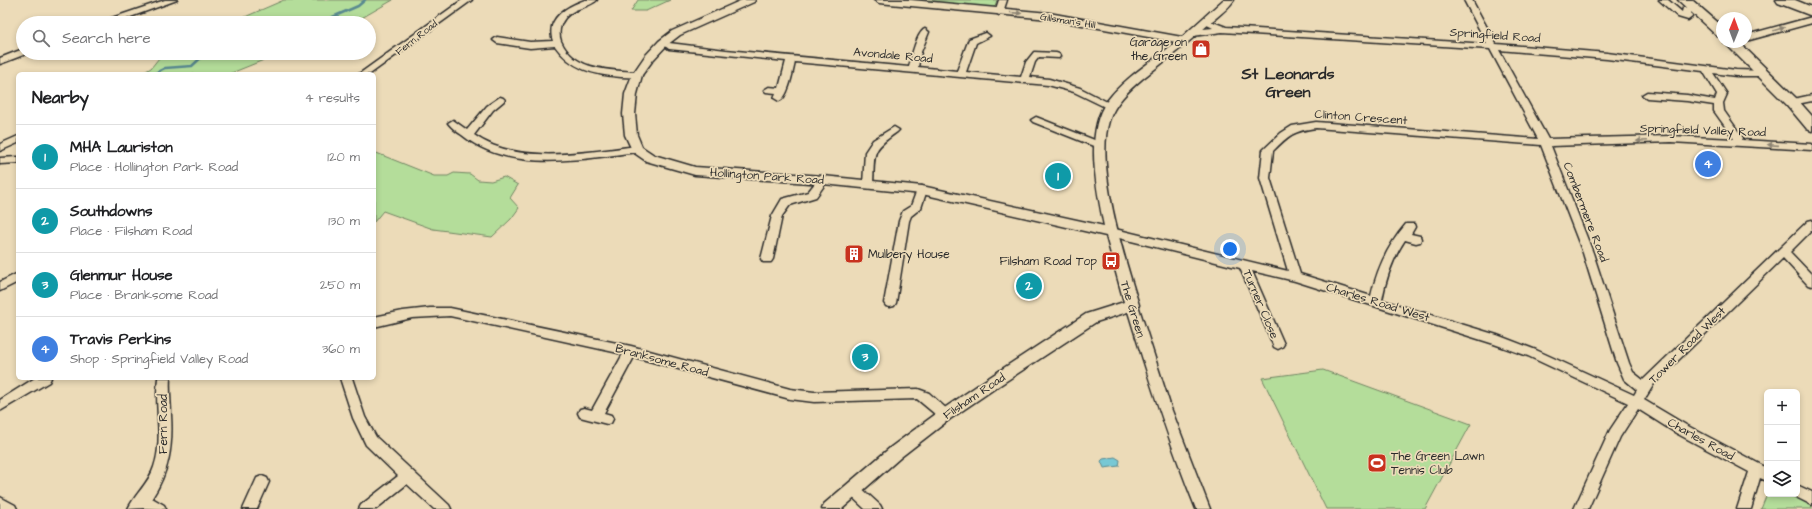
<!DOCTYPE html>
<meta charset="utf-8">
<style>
body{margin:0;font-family:"Architects Daughter",sans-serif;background:#f2f2f2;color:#202124}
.controls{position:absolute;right:12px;bottom:12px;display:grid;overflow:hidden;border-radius:6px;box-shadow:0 2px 6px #0003}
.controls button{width:36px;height:36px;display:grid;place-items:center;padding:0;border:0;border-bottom:1px solid #e0e0e0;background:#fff;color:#202124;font:20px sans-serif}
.compass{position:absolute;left:1716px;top:12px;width:36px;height:36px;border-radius:50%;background:#fff;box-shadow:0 2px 6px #0003;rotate:1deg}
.you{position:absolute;left:1230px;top:249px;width:14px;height:14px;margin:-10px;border:3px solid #fff;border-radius:50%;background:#1a73e8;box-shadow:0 0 0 6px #1a73e833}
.badge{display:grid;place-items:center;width:26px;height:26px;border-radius:50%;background:#c8321e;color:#fff;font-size:13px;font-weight:700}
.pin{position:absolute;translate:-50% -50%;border:2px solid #fff;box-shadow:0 1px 4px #0006}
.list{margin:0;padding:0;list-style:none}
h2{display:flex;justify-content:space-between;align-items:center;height:52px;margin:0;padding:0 16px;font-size:17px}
h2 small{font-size:13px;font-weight:400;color:#757577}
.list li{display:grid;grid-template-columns:26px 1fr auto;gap:12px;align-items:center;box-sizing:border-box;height:64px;padding:0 16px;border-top:1px solid #e0e0e0}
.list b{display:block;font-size:15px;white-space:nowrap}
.list p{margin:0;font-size:13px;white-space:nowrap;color:#757577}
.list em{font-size:13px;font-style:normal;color:#757577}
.icon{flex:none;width:22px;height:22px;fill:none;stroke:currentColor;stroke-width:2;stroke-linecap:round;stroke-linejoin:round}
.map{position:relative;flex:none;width:1812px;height:509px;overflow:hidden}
.search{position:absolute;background:#fff;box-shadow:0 2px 6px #0003;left:16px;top:16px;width:360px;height:44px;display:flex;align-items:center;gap:10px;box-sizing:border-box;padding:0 14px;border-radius:22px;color:#757577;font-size:15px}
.panel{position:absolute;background:#fff;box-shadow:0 2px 6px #0003;left:16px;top:72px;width:360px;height:308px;border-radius:6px}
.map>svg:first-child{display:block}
</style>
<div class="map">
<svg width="1812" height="509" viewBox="0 0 1812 509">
<rect width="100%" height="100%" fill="#ecdbb8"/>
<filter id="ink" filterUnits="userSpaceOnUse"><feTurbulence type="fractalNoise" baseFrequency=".025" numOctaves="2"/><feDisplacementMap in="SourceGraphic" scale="8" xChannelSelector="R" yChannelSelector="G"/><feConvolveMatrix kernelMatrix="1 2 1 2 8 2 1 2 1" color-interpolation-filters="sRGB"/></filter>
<g filter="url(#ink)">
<path fill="#b4dd9a" stroke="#708462" d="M284,0H393L353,23H231Z
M638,0H670L646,11H631Z
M881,0H997L995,6L988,11Z
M163,53H281L229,74H141L151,68Z
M374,152L434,176H448L454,173L470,174L478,180L491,181L504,177L518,185L510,198L519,208L511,219L492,237L433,229L383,211L374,222Z
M1323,370L1471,424L1425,509H1326L1262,378Z
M1767,494H1790L1812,506V509H1761Z"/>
<path fill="#78c8d4" stroke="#598990" d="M1115,457L1120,460L1119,466L1104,468L1101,461L1103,459Z"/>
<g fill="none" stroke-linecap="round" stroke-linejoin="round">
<path stroke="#598990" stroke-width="2.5" d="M281,23H297
M319,23L358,6L365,0
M153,74L165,68L192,66L206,53"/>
<g stroke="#2b2b2b" stroke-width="3">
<path id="minor" d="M165,0H177L114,23H102L103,21Z
M462,0H472L370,74H359Z
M585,0H597C589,8 574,7 565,18C560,24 558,33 561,41C574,71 610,70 637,72L640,73L642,75L640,77C634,78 627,77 621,77C594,75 571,69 555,46L530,48L497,43L493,40L497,37L530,42L553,41C545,18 568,6 585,0Z
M999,0H1007L1003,12L999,15L995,12Z
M1464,0H1472L1496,44L1607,53L1736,70L1766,71L1768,73L1766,75L1763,76H1736L1713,73L1727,94L1723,103L1724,111L1743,138L1742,140L1812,144V150L1671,142L1551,146L1593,253L1629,363L1633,372L1643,380L1808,221L1812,220V230L1790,252L1812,275V286L1808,285L1783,258L1654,384L1644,400L1686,425L1767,468V481L1760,478L1751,509H1737L1749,472L1676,433L1638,409L1620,437L1588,509H1574L1610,430L1628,403L1528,356L1494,344L1295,281L1252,271L1284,344L1282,347L1278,349L1274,347L1240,268L1111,236L1107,235L1106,232L1107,229L1111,228L1288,271L1260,178L1263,150L1281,133L1292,126L1316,122L1538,139L1490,49L1222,32L1193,36L1189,33L1193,30L1213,28L1201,22L1205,19L1226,27L1487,44ZM1499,50L1607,59L1703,71L1717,94L1715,100L1687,95L1647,92L1642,95L1647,98L1687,101L1714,105V111L1734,139L1671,136L1548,139ZM1316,128L1541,145L1583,253L1617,363L1624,379L1637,390L1634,395L1536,350L1497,335L1382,300C1386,278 1393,258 1405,240L1416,243L1420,242L1421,239L1420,236L1411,234L1415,227L1414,224H1406C1388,245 1377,269 1371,296L1300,274L1270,178L1273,151C1289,135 1293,131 1316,128Z
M1659,0H1668L1682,12L1683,8C1688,7 1696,5 1699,9L1698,11L1691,12L1692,17L1688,20L1678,17Z
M1812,17V23L1746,41V35Z
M925,29L929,32L921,52L918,67L957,71L969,39L986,33L990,36L976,43L966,72L1021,77L1026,62L1034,52L1056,53L1059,54L1060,56L1059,58L1039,57L1035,62L1030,77L1049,79L1080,88L1115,106L1110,109L1107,108L1074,92L1048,85L795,62C793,71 788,99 779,101L774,98L776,93L766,92L764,90L769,87L779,88L786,61L669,49L665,46L669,43L726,50L909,67C911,58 917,32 925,29Z
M23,49V53L26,54L0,64V58Z
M1812,95V101L1792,105L1787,102L1789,100Z
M500,97L503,98L505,100L493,110L474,135C517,166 587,152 637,146L642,149L637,152C581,159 510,174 462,135C457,132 452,128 448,123L453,120L467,130L487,106Z
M1036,117L1102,143L1104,145L1102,147H1096L1033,122L1031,120Z
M894,127L899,130L897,132C870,151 875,152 873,184L872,186H864L863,184L865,152L873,140Z
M18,136V143L0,151V144Z
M18,157V163L0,164V158Z
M823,177L828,180L816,197L790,205L782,216L773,259L771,262H763L761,259L772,216L782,199L808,192L819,178Z
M922,186L927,190L921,208L911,216L909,221L896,303L894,306L890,307L886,306L884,303L899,221L903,211L911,206L918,187Z
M18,273V282L0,291V282Z
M1132,301L1136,302L1138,305L1171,408L1210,509H1196C1169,442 1147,374 1126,305L1128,302Z
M430,308H450L631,346L790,389L814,392L918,389L929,393L949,411L951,415L949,419L945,420L941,419L917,399L814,402L790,399L634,357L604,413L611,415L613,419L611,423L607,424L580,417L578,413L580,409L584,408L592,410L623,354L450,316L412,318L374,327V317L403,311Z
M35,378H51L49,382L0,411V400Z
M158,378H170C169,391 171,403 171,415C173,446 169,472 152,498L164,505L166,509L144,508L128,509C135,494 149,483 154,467C164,438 154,408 158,378Z
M340,378H352L365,417L376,437L449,505L451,509H434L407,484L376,509H359L361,505L398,476L366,445L353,418Z
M262,476L267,478L269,482L257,509H243L257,478Z
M853,483L858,485L880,505L882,509H865L848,493L846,489L848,485Z
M1797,485L1812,492V505L1792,495V494H1797Z
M0,497L15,505L17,509H0Z"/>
</g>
<g stroke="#2b2b2b" stroke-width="3">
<path id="tertiary" d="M742,0H755L754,2L680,35L667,45L653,60L642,75L637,94L635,114L637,135L642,147L654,155L695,167L823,176L922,186L1104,226C1097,191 1084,132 1107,101C1125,77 1153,61 1176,42L1049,19L879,3L874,0H911L1049,13L1182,37L1223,0H1234C1228,9 1218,16 1210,23C1188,43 1165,61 1142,79C1128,91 1115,103 1109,121C1095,166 1125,260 1139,305L1137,309L1096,322L997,387L950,419L901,457L842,509H822L824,504L891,447L940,411L987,379L1086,314L1124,302L1106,236L922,194L823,184L695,175L646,161L633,152L625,135L623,114L625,94L632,75L645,56L659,41L672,31Z"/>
</g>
<g stroke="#2b2b2b" stroke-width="3">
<path id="primary" d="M1678,0H1692L1722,26V37L1717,36Z
M1724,42H1739L1797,99L1812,116V131L1807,129L1787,105Z"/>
</g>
<g stroke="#2b2b2b" stroke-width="3">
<path id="trunk" d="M1776,0H1795L1812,7V16L1778,3Z"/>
</g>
<use href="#minor" fill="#ecdbb8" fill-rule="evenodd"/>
<use href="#tertiary" fill="#ecdbb8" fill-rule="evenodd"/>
<use href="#primary" fill="#ecdbb8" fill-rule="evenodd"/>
<use href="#trunk" fill="#ecdbb8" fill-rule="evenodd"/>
</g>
<defs><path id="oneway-solid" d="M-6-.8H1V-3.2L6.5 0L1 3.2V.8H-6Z"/></defs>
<g fill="#8c8372">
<use href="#oneway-solid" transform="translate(1016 13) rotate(5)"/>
<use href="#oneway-solid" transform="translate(1779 29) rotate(-16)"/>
<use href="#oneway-solid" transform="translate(1642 141) rotate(178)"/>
<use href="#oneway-solid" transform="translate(1773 145) rotate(-176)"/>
</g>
</g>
<defs>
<g id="shop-square" transform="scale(1)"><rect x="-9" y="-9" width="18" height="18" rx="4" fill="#c8321e" stroke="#ecdbb8"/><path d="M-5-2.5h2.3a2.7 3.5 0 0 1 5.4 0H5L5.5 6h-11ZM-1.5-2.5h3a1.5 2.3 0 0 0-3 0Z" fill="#fff"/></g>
<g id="building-square" transform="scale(1)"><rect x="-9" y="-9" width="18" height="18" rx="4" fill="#c8321e" stroke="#ecdbb8"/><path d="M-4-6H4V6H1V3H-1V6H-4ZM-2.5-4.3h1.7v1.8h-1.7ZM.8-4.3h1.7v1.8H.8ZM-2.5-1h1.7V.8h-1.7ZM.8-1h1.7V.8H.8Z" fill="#fff"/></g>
<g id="bus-square" transform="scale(1)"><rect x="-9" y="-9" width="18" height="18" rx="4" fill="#c8321e" stroke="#ecdbb8"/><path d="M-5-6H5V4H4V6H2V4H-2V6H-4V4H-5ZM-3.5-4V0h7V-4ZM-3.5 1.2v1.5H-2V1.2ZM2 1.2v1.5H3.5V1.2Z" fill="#fff"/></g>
<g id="stadium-square" transform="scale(1)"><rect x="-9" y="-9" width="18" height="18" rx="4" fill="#c8321e" stroke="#ecdbb8"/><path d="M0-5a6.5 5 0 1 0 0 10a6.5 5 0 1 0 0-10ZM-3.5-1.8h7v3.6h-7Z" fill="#fff"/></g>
</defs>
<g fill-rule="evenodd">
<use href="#shop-square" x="1201" y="49"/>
<use href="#building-square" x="854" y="254"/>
<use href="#bus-square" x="1111" y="261"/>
<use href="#stadium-square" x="1377" y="463"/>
</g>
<g text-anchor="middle" stroke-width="3.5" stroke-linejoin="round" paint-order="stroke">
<g font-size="10" fill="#2b2b2b" stroke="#ecdbb8">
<text transform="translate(1068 20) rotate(9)" y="4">Gillsman's Hill</text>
<text transform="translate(416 37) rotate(-38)" y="4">Fern Road</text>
</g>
<g font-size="12" fill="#2b2b2b" stroke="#ecdbb8">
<text transform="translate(1495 35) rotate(4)" y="4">Springfield Road</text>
<text transform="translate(893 55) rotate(5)" y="4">Avondale Road</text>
<text transform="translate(1361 117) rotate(4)" y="4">Clinton Crescent</text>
<text transform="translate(1703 130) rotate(2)" y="4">Springfield Valley Road</text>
<text transform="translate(767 176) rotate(4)" y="4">Hollington Park Road</text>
<text transform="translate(1586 212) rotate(69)" y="4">Combermere Road</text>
<text transform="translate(1378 302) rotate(17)" y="4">Charles Road West</text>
<text transform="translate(1261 304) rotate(67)" y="4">Turner Close</text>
<text transform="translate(1133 309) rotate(73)" y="4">The Green</text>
<text transform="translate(1687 345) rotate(-45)" y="4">Tower Road West</text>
<text transform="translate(662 360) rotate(15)" y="4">Branksome Road</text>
<text transform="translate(974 396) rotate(-34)" y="4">Filsham Road</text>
<text transform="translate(163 424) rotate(-90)" y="4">Fern Road</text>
<text transform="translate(1701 439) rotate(29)" y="4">Charles Road</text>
</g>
<g font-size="12" fill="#2b2b2b" stroke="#ecdbb8" text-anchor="end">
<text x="1187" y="46">Garage on<tspan x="1187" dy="14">the Green</tspan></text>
<text x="868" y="258" text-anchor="start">Mulbery House</text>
<text x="1097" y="265">Filsham Road Top</text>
<text x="1391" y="460" text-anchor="start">The Green Lawn<tspan x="1391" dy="14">Tennis Club</tspan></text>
</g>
<g font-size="16" font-weight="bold" fill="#2b2b2b" stroke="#ecdbb8">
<text x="1288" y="79">St Leonards<tspan x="1288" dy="18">Green</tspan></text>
</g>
</g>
</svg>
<div class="controls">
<button>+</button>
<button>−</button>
<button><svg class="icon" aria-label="layers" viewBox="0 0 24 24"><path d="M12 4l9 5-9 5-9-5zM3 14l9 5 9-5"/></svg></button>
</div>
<svg class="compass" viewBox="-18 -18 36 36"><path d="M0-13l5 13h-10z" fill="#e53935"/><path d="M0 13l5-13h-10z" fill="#757577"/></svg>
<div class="you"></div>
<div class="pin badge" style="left:1058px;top:176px;background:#0f9aa8">1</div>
<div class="pin badge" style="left:1029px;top:286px;background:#0f9aa8">2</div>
<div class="pin badge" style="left:865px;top:357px;background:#0f9aa8">3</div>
<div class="pin badge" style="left:1708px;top:164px;background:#3f7fe0">4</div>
<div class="search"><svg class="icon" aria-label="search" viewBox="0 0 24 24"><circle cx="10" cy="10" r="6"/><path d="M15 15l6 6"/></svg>Search here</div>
<section class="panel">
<h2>Nearby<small>4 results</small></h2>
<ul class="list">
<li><span class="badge" style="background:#0f9aa8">1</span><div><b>MHA Lauriston</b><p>Place · Hollington Park Road</p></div><em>120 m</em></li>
<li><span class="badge" style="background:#0f9aa8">2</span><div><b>Southdowns</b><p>Place · Filsham Road</p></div><em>130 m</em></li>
<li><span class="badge" style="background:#0f9aa8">3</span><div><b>Glenmur House</b><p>Place · Branksome Road</p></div><em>250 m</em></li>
<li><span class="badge" style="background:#3f7fe0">4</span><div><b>Travis Perkins</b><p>Shop · Springfield Valley Road</p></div><em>360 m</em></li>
</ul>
</section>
</div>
